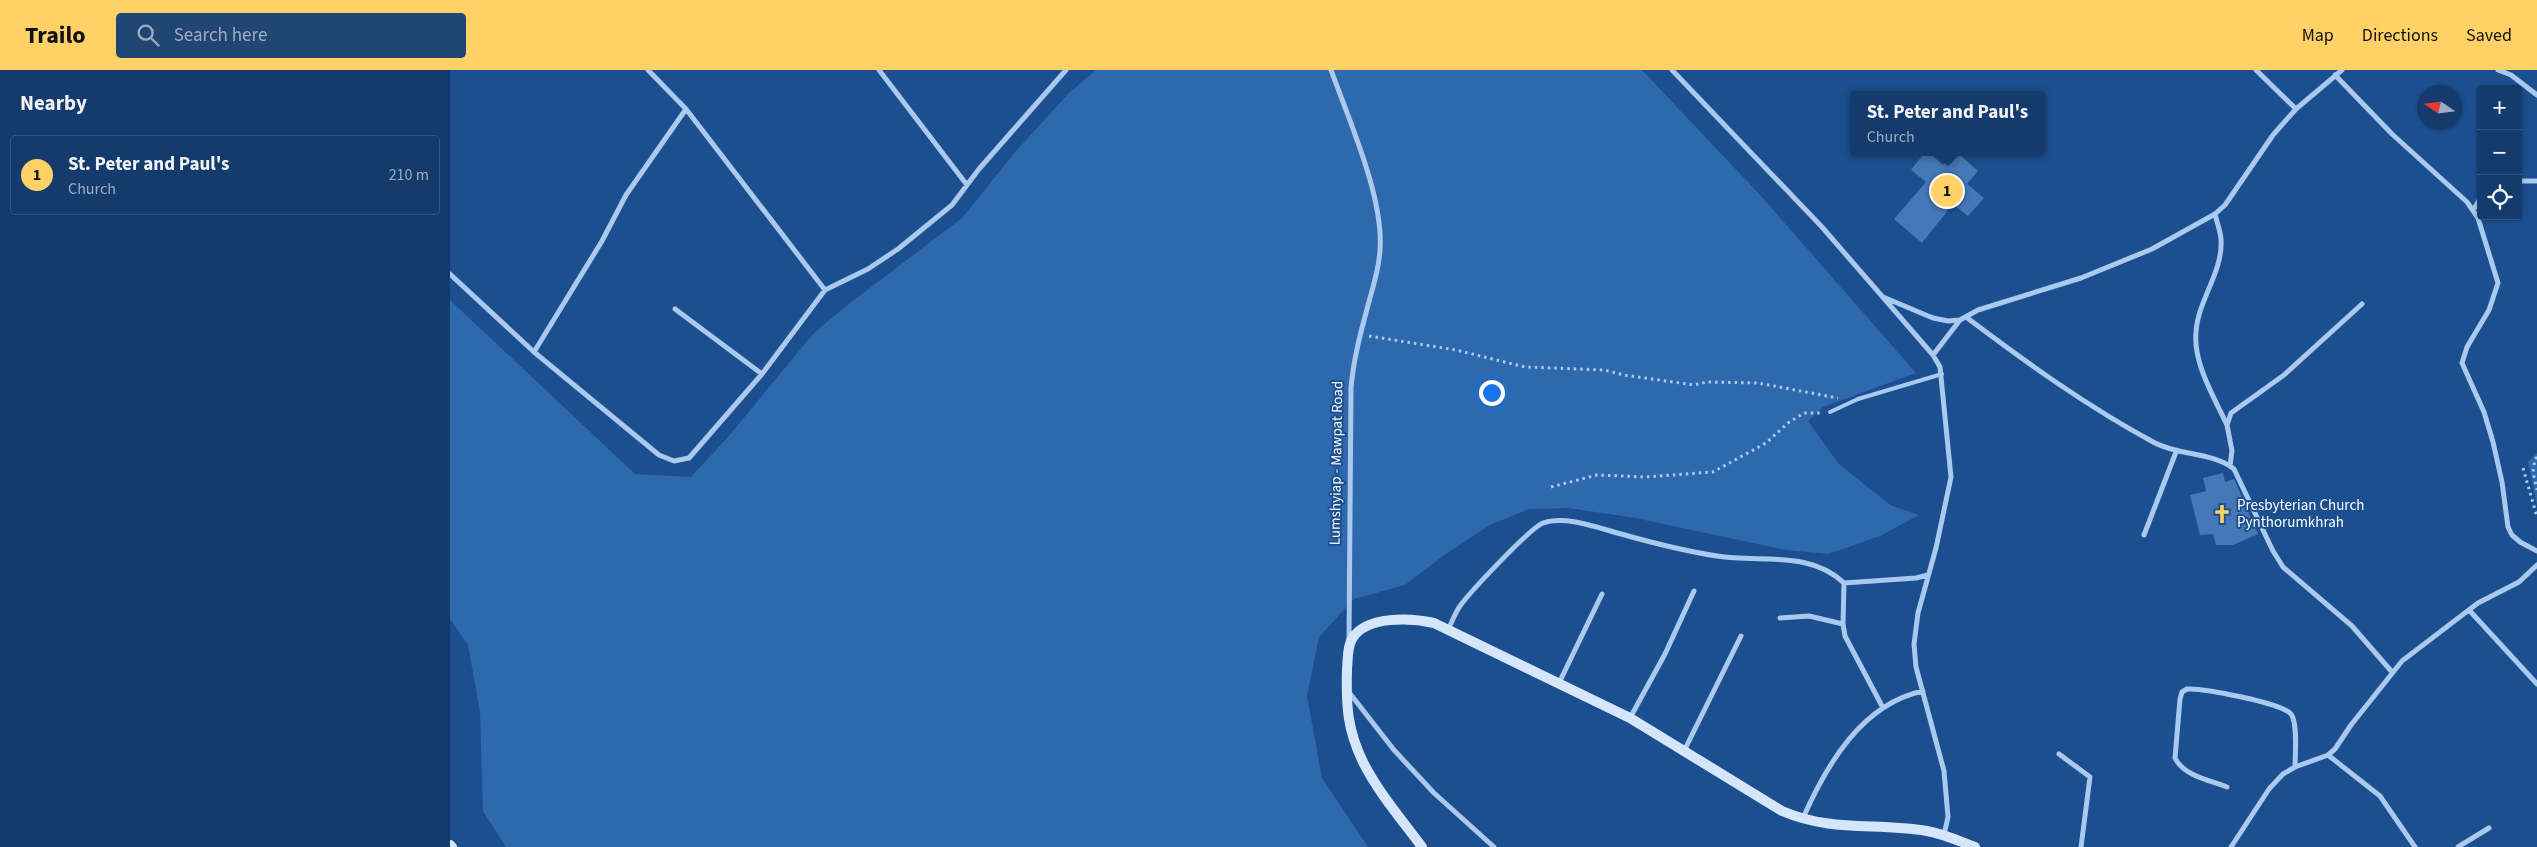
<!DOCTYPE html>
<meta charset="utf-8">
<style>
body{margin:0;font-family:"Source Sans 3",sans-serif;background:#214673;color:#f1f3f6}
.controls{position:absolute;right:15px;top:15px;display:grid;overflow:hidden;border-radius:5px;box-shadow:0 1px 4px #0004}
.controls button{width:45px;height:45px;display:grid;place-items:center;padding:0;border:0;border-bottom:1px solid #33557e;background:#143b6b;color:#f1f3f6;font:25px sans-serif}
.compass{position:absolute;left:1967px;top:15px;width:45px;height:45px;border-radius:50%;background:#143b6b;box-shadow:0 1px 4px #0004;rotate:283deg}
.you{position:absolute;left:1041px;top:322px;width:18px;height:18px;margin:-12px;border:4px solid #fff;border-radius:50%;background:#1a73e8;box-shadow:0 0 0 8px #1a73e833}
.badge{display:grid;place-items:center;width:32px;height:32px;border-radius:50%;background:#ffd166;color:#111;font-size:16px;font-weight:700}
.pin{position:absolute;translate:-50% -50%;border:2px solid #fff;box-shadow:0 1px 5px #0006}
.popup{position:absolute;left:1400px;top:21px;width:195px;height:65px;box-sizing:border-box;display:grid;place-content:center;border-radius:5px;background:#143b6b;filter:drop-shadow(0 1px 4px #0005);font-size:16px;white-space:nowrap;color:#9dadc1}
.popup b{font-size:19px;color:#f1f3f6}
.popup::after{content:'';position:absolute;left:50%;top:100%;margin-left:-10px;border:10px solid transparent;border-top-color:#143b6b}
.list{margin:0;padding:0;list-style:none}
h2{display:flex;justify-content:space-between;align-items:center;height:65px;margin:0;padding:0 20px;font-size:21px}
h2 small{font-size:16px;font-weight:400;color:#9dadc1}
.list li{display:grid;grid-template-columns:32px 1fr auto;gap:15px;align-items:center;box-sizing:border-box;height:80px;margin:0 10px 10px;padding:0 10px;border:1px solid #33557e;border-radius:5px}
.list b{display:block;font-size:19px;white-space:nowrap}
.list p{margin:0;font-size:16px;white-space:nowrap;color:#9dadc1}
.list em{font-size:16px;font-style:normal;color:#9dadc1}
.icon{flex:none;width:28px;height:28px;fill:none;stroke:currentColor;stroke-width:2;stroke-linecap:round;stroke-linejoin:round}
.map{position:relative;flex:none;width:2087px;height:777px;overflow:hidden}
header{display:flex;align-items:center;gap:30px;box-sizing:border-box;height:70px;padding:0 25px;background:#ffd166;color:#111}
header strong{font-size:24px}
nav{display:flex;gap:28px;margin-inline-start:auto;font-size:18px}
.search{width:350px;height:45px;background:#214673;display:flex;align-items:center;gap:12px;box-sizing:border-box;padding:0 18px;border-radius:5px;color:#9dadc1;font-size:19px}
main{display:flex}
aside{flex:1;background:#143b6b}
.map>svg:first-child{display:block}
</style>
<header>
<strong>Trailo</strong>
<div class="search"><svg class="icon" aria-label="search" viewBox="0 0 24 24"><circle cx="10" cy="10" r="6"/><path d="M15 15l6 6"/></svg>Search here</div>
<nav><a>Map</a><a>Directions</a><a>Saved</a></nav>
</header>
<main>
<aside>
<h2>Nearby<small></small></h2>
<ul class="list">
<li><span class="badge">1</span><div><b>St. Peter and Paul's</b><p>Church</p></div><em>210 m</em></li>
</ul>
</aside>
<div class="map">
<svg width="2087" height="777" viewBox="0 0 2087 777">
<rect width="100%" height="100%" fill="#1b4f8f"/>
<path fill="#2e69ad" d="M646,0H1192L1311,126L1466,303L1373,337L1358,351L1388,393L1440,435L1469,445L1430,466L1378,484L1336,480L1185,448L1119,438L1079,439L1040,455L993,486L955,515L904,529L869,567L857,626L872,708L918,777H56L33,741L30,642L18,575L0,549V230L185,404L241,407L278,367L363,264L391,240L512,148L566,81L619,23Z
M2087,383V435L2078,392Z"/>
<path fill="#4478b7" d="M1475,82H1478L1493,95L1504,82H1507L1528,101L1517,114L1534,128L1518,146L1503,134L1472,173L1444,149L1476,112L1461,100Z
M1773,403L1775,412L1784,409L1808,464L1783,475H1766L1763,464L1750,465L1740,425L1756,421L1753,408Z"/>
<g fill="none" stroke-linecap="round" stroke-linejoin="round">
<path stroke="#a9c9ee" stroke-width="3" stroke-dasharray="2.5 4" stroke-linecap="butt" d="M919,266L1006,280L1075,297L1154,300L1174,305L1244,315L1257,312L1308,313L1388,328
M2087,387L2085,389L2083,402L2087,420
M2073,398L2087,447
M1101,417L1147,405L1195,407L1263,402L1316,373L1338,353L1354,343H1372"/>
<path stroke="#a9c9ee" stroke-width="4" d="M1380,342L1408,329L1492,304"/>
<path stroke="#a9c9ee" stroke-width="5" d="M198,0L236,39L375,220
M429,0L517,115
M881,0C899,50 934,128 930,180C929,202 921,222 916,243C909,268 903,293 901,318L899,571
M1222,0L1372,157L1483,285L1490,297L1501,407L1486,478L1468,543L1464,574L1466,597L1494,701L1498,747L1494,765
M1806,0L1846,39
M2048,0L2061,5L2087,25
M1885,5L1942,64L2017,132L2028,148L2048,213L2039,240L2017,277L2012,293L2034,342L2043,372L2052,412L2058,457L2062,465L2070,472L2087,481
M2068,111H2087
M2024,139L2031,127
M1765,144C1767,153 1771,162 1771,170C1773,202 1748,230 1746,262C1743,293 1764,327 1777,355
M0,204L84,282L209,385L224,391L239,388L312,304L375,220L418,199L448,179L502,135L529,99L616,0
M1433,227L1483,248L1498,251L1510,250L1528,240L1631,208L1702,179L1765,144L1775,135L1823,65L1846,39L1892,0
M225,239L312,304
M1516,247C1577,293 1638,337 1705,373C1730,386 1763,382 1784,399L1823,481L1833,497L1902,556L1942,602
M84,282L152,171L176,125L236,39
M1483,285L1510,250
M1780,396L1782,381L1777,355L1781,343L1834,305L1912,234
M1694,465L1726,382
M1394,513L1466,508L1478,505
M2019,540L2087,614
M1330,548L1359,546L1393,554
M998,560C1002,552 1005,543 1010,536C1020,522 1080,458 1093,453C1116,445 1148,458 1171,464C1203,473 1234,481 1267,486C1310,493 1360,480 1394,513L1393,554L1395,566L1432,636
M1109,613L1152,524
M898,621L944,680L984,723L1044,777
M1180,648L1215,584L1244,521
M1234,681L1291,566
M1609,684L1640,707L1631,777
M1878,685L1930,726L1965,777
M1777,717C1759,710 1734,706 1725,688L1730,629L1732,622L1737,619C1753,618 1832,633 1841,644C1848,653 1845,685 1845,697
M1353,748C1377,694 1412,634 1473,621
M1781,777L1819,719L1833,704L1845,697L1878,685L1885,679L1901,655L1952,591L2028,533L2069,512L2087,495
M2008,777L2039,758"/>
<path stroke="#d6e6fa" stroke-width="10" d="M0,775L2,777
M972,777C952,750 928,722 913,692C897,659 896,635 897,599C898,590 897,577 902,569C916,545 962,548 984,553L1180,648L1332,741C1384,763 1425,752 1477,761C1494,764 1509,771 1525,777"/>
</g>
<defs>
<g id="church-bare" transform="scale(1.5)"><path d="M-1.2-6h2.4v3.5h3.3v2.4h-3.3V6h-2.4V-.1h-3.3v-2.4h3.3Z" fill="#ffd166" stroke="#1b4f8f" stroke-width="2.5" paint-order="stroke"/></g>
</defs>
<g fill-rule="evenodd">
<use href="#church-bare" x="1772" y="444"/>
</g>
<g text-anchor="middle" stroke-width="4" stroke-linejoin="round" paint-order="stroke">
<g font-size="15" fill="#fff" stroke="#1b4f8f">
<text transform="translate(886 393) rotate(-89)" y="5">Lumshyiap - Mawpat Road</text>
</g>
<g font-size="15" fill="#fff" stroke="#1b4f8f" text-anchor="start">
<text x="1787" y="440">Presbyterian Church<tspan x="1787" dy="17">Pynthorumkhrah</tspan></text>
</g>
</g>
</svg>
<div class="controls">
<button>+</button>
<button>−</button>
<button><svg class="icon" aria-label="locate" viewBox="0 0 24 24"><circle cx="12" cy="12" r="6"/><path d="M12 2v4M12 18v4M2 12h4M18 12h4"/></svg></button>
</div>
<svg class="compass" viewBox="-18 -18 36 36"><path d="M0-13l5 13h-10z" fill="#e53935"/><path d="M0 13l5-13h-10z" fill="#9dadc1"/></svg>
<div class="you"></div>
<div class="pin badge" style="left:1497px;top:121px">1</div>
<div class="popup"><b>St. Peter and Paul's</b>Church</div>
</div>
</main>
